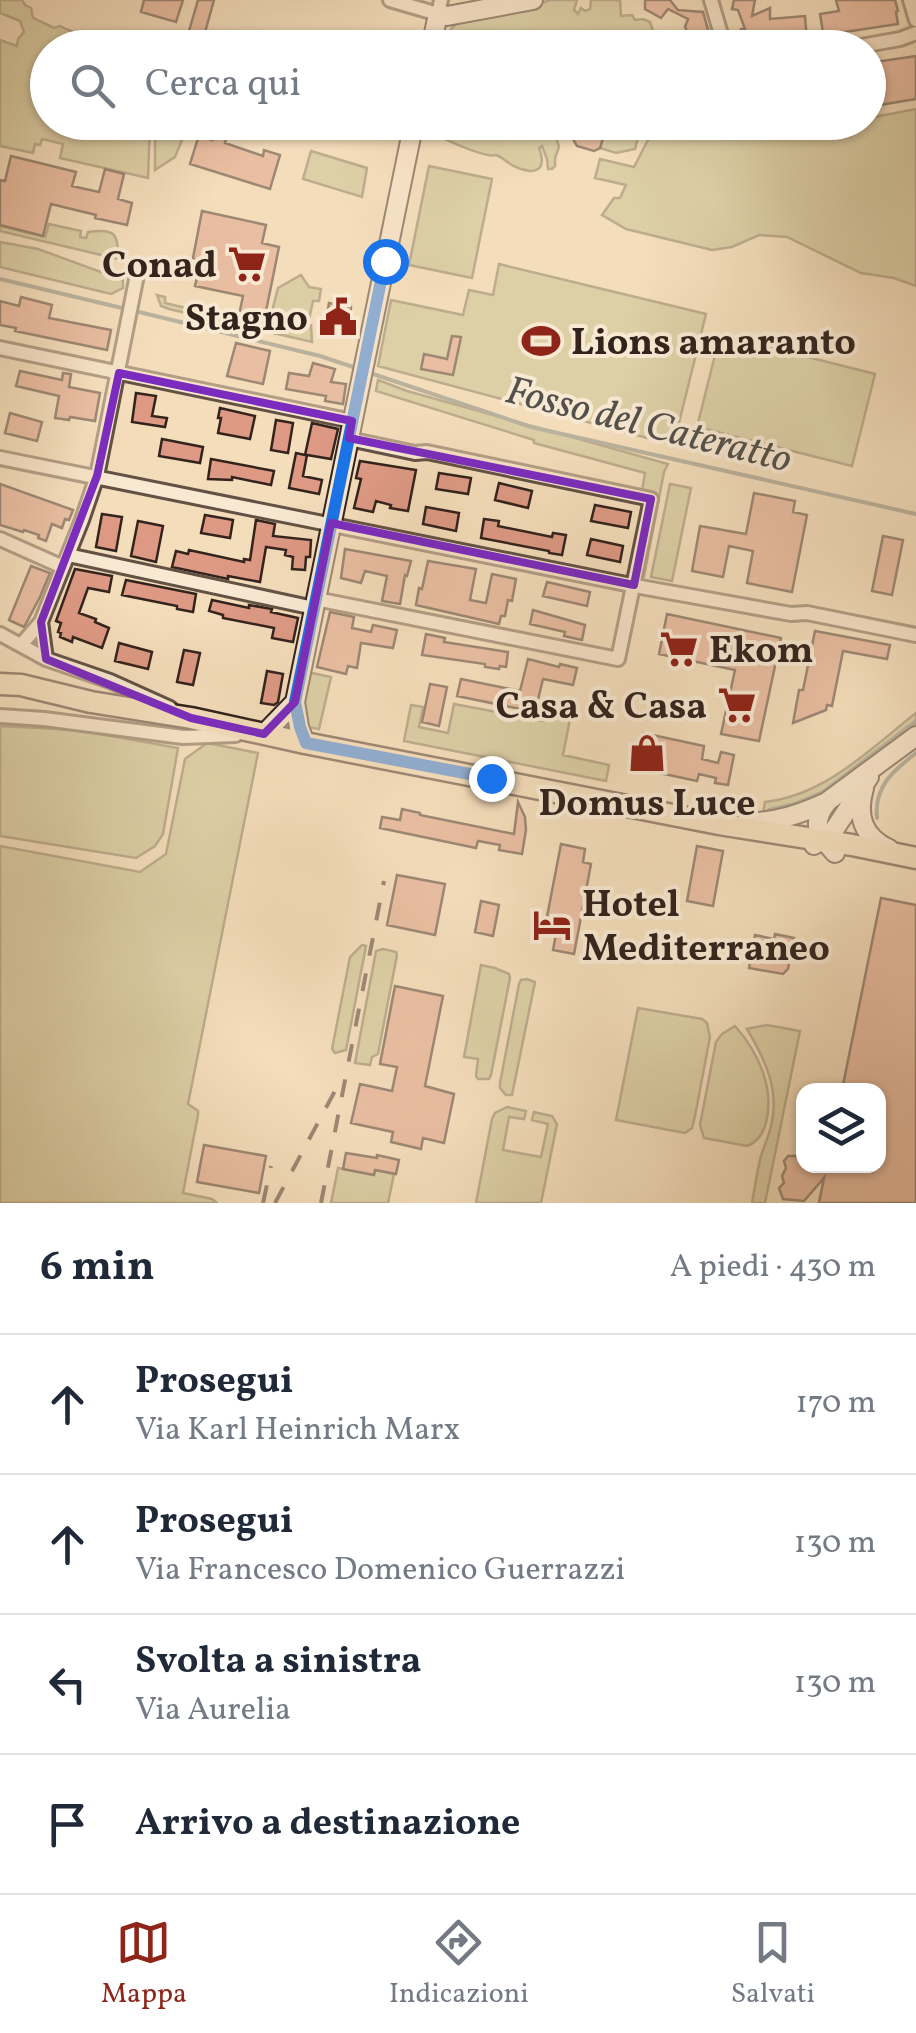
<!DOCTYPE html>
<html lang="it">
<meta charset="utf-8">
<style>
body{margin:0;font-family:Vollkorn,serif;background:#f6f6f7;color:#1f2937}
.controls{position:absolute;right:30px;bottom:30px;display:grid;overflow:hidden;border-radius:20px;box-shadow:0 2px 8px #0004}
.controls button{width:90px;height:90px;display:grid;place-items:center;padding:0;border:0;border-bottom:2px solid #e0e1e3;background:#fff;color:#1f2937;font:50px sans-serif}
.stop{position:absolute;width:30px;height:30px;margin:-22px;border:8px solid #1a73e8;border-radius:50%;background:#fff}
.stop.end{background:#1a73e8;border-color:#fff;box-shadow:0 2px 10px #0008}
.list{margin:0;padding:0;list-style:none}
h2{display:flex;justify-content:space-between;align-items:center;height:130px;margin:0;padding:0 40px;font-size:42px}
h2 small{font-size:32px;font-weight:400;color:#747a83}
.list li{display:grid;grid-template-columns:65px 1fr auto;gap:30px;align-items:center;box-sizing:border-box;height:140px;padding:0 40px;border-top:2px solid #e0e1e3}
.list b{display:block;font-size:38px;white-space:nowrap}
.list p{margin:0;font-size:32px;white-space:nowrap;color:#747a83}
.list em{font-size:32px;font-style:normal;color:#747a83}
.icon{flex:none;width:55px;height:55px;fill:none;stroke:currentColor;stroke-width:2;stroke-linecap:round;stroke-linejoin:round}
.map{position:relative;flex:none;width:916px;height:1203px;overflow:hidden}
.search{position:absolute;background:#fff;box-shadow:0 2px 8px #0004;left:30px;right:30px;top:30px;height:110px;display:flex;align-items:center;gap:25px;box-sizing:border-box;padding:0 35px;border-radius:55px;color:#747a83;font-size:38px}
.sheet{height:690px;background:#fff}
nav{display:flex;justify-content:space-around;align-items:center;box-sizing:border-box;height:140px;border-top:2px solid #e0e1e3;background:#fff;font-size:28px;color:#747a83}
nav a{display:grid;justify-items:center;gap:5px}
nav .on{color:#8f2418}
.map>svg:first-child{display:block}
</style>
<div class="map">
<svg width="916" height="1203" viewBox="0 0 916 1203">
<rect width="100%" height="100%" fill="#f4ddbb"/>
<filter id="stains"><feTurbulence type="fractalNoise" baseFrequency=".002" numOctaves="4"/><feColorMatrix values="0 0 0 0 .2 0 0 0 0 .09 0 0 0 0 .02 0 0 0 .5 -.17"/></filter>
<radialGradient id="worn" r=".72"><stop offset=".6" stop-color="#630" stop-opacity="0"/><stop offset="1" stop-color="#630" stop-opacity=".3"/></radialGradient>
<path fill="#c1bf8c" stroke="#7a7154" stroke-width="2.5" d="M0,0H22L25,5L31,8L33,18L54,28L60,26L82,36L83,43L98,47L48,48L47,66L39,64L47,68L46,121L150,123L148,178L60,158L63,144L42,139L40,145L35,144L33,153L0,146V40L17,46L18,39L24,32L20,21L0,13Z
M550,0H577L574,10L578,14L581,8L585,11L590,9L591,0H620L621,16L632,15L635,20L643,19L650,22L656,40L668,35H673L672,47H646L639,43L634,48H432L443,31L448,33L458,21L533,6Z
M916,109V286L894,278L861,273L787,237L759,235L732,247L712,250L626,229L602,215L614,198H620L626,185L595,178L600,159L634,167L652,132L641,126L635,149L616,153L600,148L603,138L599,137L604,123L761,122V126L792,131L841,123L868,122L869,118Z
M155,122L190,123L197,125L182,140L175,157L155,170Z
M422,123H560C551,131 557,138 559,147L555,158V166L552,169H548L547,159L542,146L539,148C547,169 537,176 516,167C509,165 503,157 496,155C493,155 491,156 488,155C468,151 448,140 429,132L428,127Z
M311,151L367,168L362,197L303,179Z
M429,166L492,179L472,278L409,265Z
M49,224L81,231L80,237L86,238L88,232C114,228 119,233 118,259L0,231V226L45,237Z
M0,242L38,249L123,280V288L111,294L0,267Z
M499,264L706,314L674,443H666L378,366L391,300L463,315L469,290L493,295Z
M301,275L309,287L321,289L319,301H313L308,324L311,325L312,342L169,309L161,306L157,295L165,297V303L236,320L238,317L269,323L278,288Z
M720,335L875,374L852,466L697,427Z
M378,380L407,391L668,464L664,472L644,576L641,575L656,496L642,491L645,473L534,443V440L376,391Z
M670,484L691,488L672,581L651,577Z
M307,672L331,677L319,729L307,727L301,702Z
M549,700L573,704L563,755L609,765L606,781L404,741L411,705L423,707L419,727L448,733L454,704L544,721Z
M916,713V728L824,799L762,818L765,802C826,795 870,749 916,713Z
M0,726L78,730L178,748L163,834L155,846L136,858L0,836Z
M207,743L258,753L188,1104L198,1111V1115L183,1193L212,1199L217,1203H0V846L140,872L166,854L185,759Z
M362,945L366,946L346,1050L335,1053L332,1049L350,957Z
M383,949L396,952L397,955L378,1054L372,1057L370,1065L355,1063L376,951Z
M481,965L495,968L509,974L510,978L491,1075L489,1079H478L476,1076L478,1059L464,1057Z
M527,979L535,982L512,1095H506L500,1088V1083L519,984L521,980Z
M638,1008L702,1019L707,1023L710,1037L695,1116L692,1128L685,1133L616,1120Z
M767,1025L800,1031L765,1203H752C755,1187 757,1171 761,1156C764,1146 769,1136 771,1126C780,1090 765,1059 747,1029Z
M735,1026C758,1052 775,1088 766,1123C763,1134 758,1142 747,1146L704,1138L700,1125L716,1042L722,1034Z
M507,1107L526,1111L524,1119L509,1117L503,1150L541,1157L548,1124L532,1120L534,1112L552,1116L557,1124L541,1203H476L492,1119L495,1113Z
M338,1168L374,1175L375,1170L394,1174L388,1203H331Z"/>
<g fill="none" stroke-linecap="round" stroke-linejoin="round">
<path stroke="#737e79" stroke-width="4" d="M0,279L126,309
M135,311L320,356L353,367
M373,374L531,427L916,514
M769,810L795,804L823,792L916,721
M877,818C874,786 893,771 916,753"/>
</g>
<path fill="#dd9984" stroke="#33231d" stroke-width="2.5" d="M144,0H183L176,22L141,12Z
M198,0H214L202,43L187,38Z
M645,0H670L678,10L703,12L710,37L693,43L685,27L688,19L668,9L661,18L645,9Z
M734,0H755L752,16L770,8V19L805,16L807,40L756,43V40L741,41V29H745L738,10L732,9Z
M836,0H895L898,11L896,12L898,24L838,33L839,36L824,38L820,14L839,11Z
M916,56V99L868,107V63Z
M217,122H231L225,143L263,156L264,150L280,155L270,189L190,164L199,135L212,140Z
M583,122H604L599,137L603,138L600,148L594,151L577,146L573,139L576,129L581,131Z
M11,156L76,172L72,186L99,192L105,169L124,174L118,199L132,203L127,225L95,218L96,215L51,204L43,236L0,225V180L5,181Z
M202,211L266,225L262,243L279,247L264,321L239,315L243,296L195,286L201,260L193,258Z
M21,297L52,305L49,318L111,330L107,350L15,331L16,328L0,325V301L19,306Z
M329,303L351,307L348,330L325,327Z
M452,336L461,337L453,375L421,369L424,354L447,359Z
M236,343L270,351L263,384L227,376Z
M313,363L335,369L331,382L346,384L343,404L325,401L326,396L286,389L289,373L309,376Z
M20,371L62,380L63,373L71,374L69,387L100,393L95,421L70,417L69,420L55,418L59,396L16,386Z
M136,393L156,396L152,416L167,418L165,427L132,422Z
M220,408L255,416L250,439L218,433L221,418H218Z
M10,413L42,422L37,441L5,433Z
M276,420L293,423L288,453L271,450Z
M312,423L338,429L331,459L307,455L303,476L322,480L319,494L289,488L296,453L305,455Z
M162,439L203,447L200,463L159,456Z
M211,459L274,471L271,485L232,477V480L208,479Z
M360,461L416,470L408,511L390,508L391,505L376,501L373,512L354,508L361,479L356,478Z
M439,473L471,478L468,494L436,489Z
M499,483L532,491L528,508L495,500Z
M0,484L73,510L69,520L65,519L62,528L52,524L46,541L38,538L39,535L24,530L23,532L0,525Z
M754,493L795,501L793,512L807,515L792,592L747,583L753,551L729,546L723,577L692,571L700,526L746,534Z
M595,505L631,512L628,528L591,521Z
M426,507L459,513L456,531L423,524Z
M102,514L122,517L116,551L96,547Z
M205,515L233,520L230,538L201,533Z
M484,519L499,521L498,526L552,537L553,533L566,535L562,555L549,553V551L481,538Z
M256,520L275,524L273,536L311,540L310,557H306L305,570L292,569L293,557L285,555L286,550L266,547L260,582L228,576V579L172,567L176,551L188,554L189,550L244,562V559L250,560Z
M138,521L163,526L156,562L131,556Z
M883,536L903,540L892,595L872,591Z
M591,539L623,546L620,562L587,555Z
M345,549L411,561L407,576L405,575L400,604L382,601L387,576L365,571L361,583L341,578Z
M428,561L476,569L470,600L486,603L492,574L516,579L512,601L508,600L505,616H501L499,624L416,605L419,588L422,589Z
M31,566L50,573L40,597L24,627L9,620Z
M75,569L112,576L109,592L88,588L79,613L96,619L95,622L109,628L102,648L73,637L72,642L60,637L61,633L58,632L61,623L56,621Z
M126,580L196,594L193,612L177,609V606L122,595Z
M547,582L590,592L587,606L543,596Z
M212,600L249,608V605L272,609L271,612L298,618L293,642L272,638L274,628L223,618V615L209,611Z
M533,610L585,625L582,640L564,636L565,632L530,624Z
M330,612L354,617L352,628L371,632L373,625L397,630L393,648L361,643L357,668L348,666L346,674L317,667Z
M667,614L781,638L759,741L721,734L735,670L659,654Z
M815,631L890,645L887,659L843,651L832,706L827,705L826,710L793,723L799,690H803Z
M426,634L445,638L444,642L508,652L506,667L500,666L499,669L485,667V664L422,655Z
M119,643L152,652L148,669L115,661Z
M184,650L200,653L193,685L177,682Z
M528,659L559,667L560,664L577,668L573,685L543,679L535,712L457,696L461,679L520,691Z
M267,671L283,674L278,702L274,705L261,703Z
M430,684L447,687L439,726L422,722Z
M643,733L704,746L702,759L718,763L721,752L734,755L728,785L715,783L716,778L699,774L697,781L636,768Z
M518,802L525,817L526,830L522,854L499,850L500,845L478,841L476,848L380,828L382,817L400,820L402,809L420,813V815L514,834Z
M561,844L585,849L583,862L591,864L574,954L553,950L557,929L545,927Z
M697,846L723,851L713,906L687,901Z
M397,875L445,884L435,935L387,925Z
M881,898L916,905V1203H819L824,1178L804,1201L783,1199L779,1188L784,1183L782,1176L786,1168L784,1161L788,1156H795L804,1162V1166H878V1090H842Z
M481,901L499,905L493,936L475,932Z
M775,934L794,938L788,969L783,974L749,968L755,935L774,939Z
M395,986L443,996L425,1086L454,1094L444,1143L423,1138L421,1149L391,1142L393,1132L351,1123L360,1084L392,1091L397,1067L380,1064Z
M204,1145L266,1156L259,1193L197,1182Z
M346,1153L377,1158V1155L399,1160L396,1174L375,1170L374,1175L343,1169Z"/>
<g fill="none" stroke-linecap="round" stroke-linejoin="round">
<g stroke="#635244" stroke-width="18">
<path id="street" d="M390,0L438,14L441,0
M711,0L725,48
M910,0L916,20
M850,48L900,39L916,33
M0,348L352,421
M0,458L646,588L791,614L807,613L916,635
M0,539L63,567
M68,555L314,608
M316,599L618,659L651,499L427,452L415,453L349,439
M41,622L82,520L97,476L137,275
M0,634L46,659L110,681L170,708
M21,645L41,622L46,659
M0,716L44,719L183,737L236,735"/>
</g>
<g stroke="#33231d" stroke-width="22">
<path id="secondary" d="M431,48L438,14L447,16L533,0
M264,734L295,702
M305,743L299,727L295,702L414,122
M864,788C856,816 863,837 889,849
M747,823C779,821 798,815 827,802
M814,845L830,836L869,777
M835,853C818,835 810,823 828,801L916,736"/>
</g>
<g stroke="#33231d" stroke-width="25">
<path id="primary" d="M0,684L21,685L91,702L191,718L305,743L719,824L852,845L916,858"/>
</g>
<use href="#street" stroke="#f8e9d3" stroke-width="12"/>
<use href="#secondary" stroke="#f8e9d3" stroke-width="18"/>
<use href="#primary" stroke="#f4ddbb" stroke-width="20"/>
<path stroke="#33231d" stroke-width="4" stroke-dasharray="18 18" stroke-linecap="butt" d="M263,1203L271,1166
M275,1203L336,1089
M321,1203L384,881"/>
</g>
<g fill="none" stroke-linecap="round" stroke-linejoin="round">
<path stroke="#1a73e8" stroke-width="12" d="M385,261L295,702L300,727L306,743L491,778"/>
</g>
<path d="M0 0H916V1203H0ZM119,373L352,421L349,438L651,499L634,585L331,523L295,702L264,734L191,718L46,659L41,622L97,476Z" fill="#f4ddbb" fill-opacity=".55" fill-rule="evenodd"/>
<path fill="none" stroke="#7b2cbf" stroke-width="8" stroke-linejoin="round" d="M119,373L352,421L349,438L651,499L634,585L331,523L295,702L264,734L191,718L46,659L41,622L97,476Z"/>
<defs>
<g id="supermarket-bare" transform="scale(3)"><path d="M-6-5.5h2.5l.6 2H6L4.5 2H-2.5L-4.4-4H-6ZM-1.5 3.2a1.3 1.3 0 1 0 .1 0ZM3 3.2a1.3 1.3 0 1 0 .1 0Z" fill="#8f2418" stroke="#f8e9d3" stroke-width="2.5" paint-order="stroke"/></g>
<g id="civic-bare" transform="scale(3)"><path d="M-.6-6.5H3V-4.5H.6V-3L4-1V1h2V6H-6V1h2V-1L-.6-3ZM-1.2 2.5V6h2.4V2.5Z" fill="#8f2418" stroke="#f8e9d3" stroke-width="2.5" paint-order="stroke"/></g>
<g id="stadium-bare" transform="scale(3)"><path d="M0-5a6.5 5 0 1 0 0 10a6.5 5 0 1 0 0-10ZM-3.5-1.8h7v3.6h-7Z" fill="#8f2418" stroke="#f8e9d3" stroke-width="2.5" paint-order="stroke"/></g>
<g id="shop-bare" transform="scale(3)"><path d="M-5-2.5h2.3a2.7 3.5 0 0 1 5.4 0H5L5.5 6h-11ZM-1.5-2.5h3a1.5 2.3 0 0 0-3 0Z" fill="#8f2418" stroke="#f8e9d3" stroke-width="2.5" paint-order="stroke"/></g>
<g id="hotel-bare" transform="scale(3)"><path d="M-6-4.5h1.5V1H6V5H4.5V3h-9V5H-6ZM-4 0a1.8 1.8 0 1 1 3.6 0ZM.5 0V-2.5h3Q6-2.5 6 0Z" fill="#8f2418" stroke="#f8e9d3" stroke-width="2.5" paint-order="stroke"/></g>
</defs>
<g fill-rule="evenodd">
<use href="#supermarket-bare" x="247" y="264"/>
<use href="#civic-bare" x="338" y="317"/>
<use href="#stadium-bare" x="541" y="341"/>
<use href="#supermarket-bare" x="679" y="649"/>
<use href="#supermarket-bare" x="737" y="705"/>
<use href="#shop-bare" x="647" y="753"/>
<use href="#hotel-bare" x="552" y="925"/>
</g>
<g text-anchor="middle" stroke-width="8" stroke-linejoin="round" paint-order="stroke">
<g font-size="38" font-weight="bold" fill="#33231d" stroke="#f8e9d3" text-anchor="end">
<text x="217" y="277">Conad</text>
<text x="308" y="330">Stagno</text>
<text x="571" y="354" text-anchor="start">Lions amaranto</text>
<text x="709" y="662" text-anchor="start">Ekom</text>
<text x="707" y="718">Casa &amp; Casa</text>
<text x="647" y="815" text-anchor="middle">Domus Luce</text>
<text x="582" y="916" text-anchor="start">Hotel<tspan x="582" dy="44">Mediterraneo</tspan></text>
</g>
<g font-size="40" font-style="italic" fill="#53514b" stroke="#f8e9d3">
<text transform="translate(649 423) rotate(14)" y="14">Fosso del Cateratto</text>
</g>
</g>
<rect width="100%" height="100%" filter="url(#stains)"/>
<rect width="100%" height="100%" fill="url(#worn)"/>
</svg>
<div class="controls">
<button><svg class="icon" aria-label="layers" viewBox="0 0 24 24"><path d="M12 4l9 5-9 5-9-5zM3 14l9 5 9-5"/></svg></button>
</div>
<div class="stop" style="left:385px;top:261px"></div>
<div class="stop end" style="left:491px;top:778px"></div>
<div class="search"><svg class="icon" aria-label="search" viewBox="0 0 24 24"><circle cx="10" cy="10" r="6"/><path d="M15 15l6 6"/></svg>Cerca qui</div>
</div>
<section class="sheet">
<h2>6 min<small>A piedi · 430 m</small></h2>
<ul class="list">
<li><svg class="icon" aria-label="ahead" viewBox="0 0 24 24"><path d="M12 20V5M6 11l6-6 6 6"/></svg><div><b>Prosegui</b><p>Via Karl Heinrich Marx</p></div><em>170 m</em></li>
<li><svg class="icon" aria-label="ahead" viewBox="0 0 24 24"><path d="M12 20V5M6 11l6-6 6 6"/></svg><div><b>Prosegui</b><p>Via Francesco Domenico Guerrazzi</p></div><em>130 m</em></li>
<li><svg class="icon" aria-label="left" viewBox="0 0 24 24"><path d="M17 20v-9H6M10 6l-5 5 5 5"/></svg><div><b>Svolta a sinistra</b><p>Via Aurelia</p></div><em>130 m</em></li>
<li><svg class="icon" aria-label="arrive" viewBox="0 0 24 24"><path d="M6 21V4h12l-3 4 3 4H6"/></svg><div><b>Arrivo a destinazione</b></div></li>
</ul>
</section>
<nav>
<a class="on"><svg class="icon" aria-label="map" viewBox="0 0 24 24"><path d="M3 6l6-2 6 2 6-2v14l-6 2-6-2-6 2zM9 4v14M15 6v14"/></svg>Mappa</a>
<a><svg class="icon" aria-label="directions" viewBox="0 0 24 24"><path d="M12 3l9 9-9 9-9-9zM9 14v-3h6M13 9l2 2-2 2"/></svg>Indicazioni</a>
<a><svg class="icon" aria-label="saved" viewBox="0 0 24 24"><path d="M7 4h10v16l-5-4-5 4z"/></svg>Salvati</a>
</nav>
